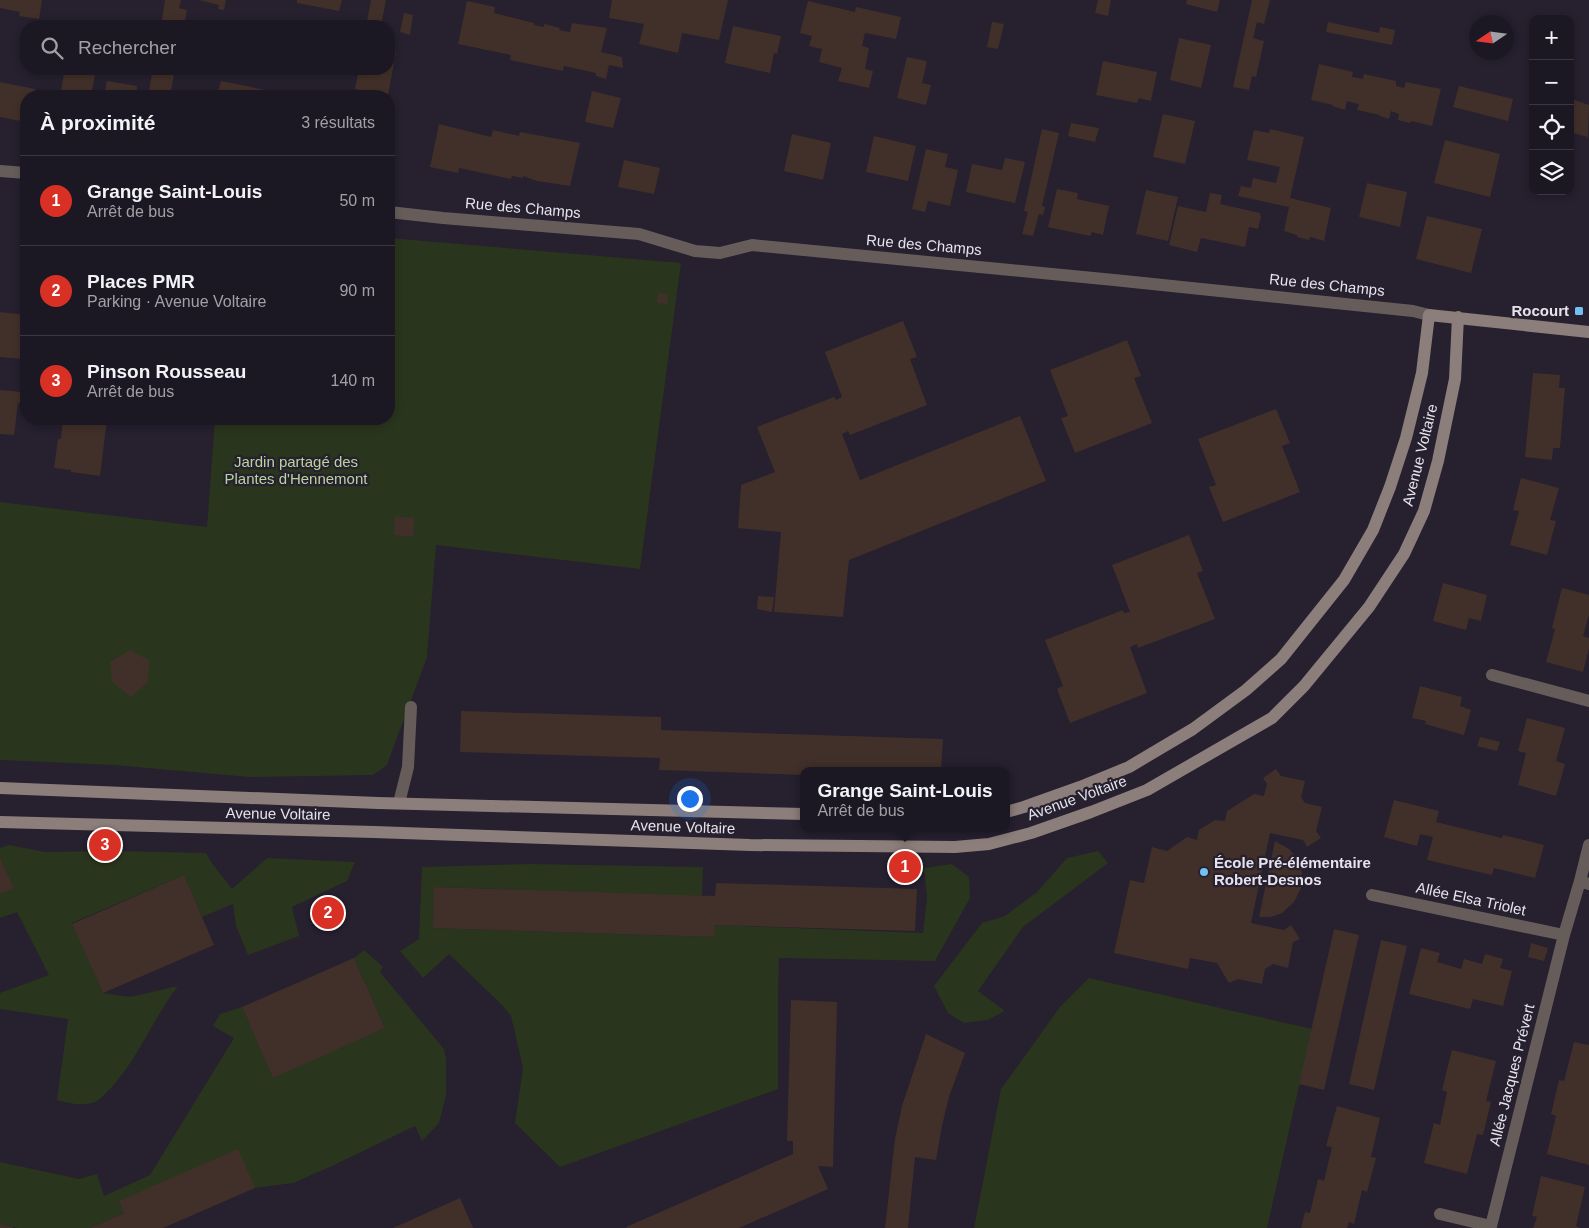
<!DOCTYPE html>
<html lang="fr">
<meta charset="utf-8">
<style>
body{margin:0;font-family:Arial,sans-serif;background:#25212b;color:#f1f3f6}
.controls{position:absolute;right:15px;top:15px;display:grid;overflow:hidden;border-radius:10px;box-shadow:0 2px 8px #0003}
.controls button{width:45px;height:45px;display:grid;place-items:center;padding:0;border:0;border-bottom:1px solid #3a3741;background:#1c1823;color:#f1f3f6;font:25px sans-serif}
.compass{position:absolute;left:1469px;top:15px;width:45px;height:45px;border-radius:50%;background:#1c1823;box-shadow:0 2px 8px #0003;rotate:257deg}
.you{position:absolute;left:689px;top:798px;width:18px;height:18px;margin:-12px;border:4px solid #fff;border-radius:50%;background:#1a73e8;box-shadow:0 0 0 8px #1a73e833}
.badge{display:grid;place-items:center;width:32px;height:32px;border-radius:50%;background:#d93025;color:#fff;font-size:16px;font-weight:700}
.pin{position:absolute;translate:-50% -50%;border:2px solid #fff;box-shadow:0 1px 5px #0006}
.popup{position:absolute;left:800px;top:767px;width:210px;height:65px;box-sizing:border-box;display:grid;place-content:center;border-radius:10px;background:#1c1823;filter:drop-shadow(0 1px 4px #0005);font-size:16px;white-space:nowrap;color:#a0a0a6}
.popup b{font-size:19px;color:#f1f3f6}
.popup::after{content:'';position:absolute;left:50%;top:100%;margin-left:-10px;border:10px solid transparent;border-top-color:#1c1823}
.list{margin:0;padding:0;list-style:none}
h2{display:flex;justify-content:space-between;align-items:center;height:65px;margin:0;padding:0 20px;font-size:21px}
h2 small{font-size:16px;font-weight:400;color:#a0a0a6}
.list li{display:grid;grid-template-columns:32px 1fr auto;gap:15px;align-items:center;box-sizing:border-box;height:90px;padding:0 20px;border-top:1px solid #3a3741}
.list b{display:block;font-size:19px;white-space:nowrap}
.list p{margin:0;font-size:16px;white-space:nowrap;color:#a0a0a6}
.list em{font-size:16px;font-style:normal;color:#a0a0a6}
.icon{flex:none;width:28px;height:28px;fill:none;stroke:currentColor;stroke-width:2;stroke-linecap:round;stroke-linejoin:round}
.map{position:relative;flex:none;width:1589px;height:1228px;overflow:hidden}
.search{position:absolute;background:#1c1823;box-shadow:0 2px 8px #0003;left:20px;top:20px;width:375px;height:55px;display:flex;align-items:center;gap:12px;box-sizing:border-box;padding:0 18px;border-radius:20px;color:#a0a0a6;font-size:19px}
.panel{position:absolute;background:#1c1823;box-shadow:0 2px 8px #0003;left:20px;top:90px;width:375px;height:335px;border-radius:20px}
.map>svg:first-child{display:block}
</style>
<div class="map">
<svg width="1589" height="1228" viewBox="0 0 1589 1228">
<rect width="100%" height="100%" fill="#26202f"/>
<path fill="#2a351d" d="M389,238L681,263L640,569L436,545L427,657L387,765L373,775L249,777L114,765L0,760V502L207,527L215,419H389Z
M9,845L45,852L118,851L206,853L211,862L232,889L267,858L355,862L347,881L292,907L299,936L248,955L236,926L233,904L202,917L184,875L72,923L103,993L130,997L178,986C151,1021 136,1065 104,1095C101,1098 98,1101 95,1102C82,1107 69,1103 57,1100L68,1019L0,1009V993L49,975L17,912L0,918V894L14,888L0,857V848Z
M1098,851L1108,863L1023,927L978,991L1005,1011L987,1020L964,1023L948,1013L934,986L982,923L1005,916L1037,892L1067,858Z
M530,864L703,867L702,896L435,887L433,928L713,937L715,925L923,933L927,898L924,868L952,864L969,877L970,898L935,961L779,958L778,1000V1089L560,1167L515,1123L523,1068L511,1016L502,1005L449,954L423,978L400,951L419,939L422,867Z
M364,950L383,967L380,972L444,1049L446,1059V1095L439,1123L422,1141L415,1126L332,1166L293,1183L255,1188L124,1213L90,1228H17L0,1224V1162L79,1179L97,1174L104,1196L150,1175L234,1038L213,1026L220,1014L242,1007L273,1077L385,1028L354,958Z
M1089,978L1312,1029L1267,1228H974L1001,1089L1060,1007Z"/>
<path fill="#413029" d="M0,0H42L39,19L19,16L20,12L0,8Z
M165,0H181L179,8L187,10L184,26H161Z
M199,0H226L224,10L218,9L219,5Z
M297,0H342L339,11L297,3Z
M371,0H386L381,26H366Z
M612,0H728L719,40L682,33L678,53L639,44L644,24L609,18Z
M1098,0H1111L1108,16L1095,13Z
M1187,0H1220L1217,12L1186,4Z
M1252,0H1270L1264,24L1257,22L1253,38L1264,41L1256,77L1252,76L1249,90L1233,87Z
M467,1L495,7L494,13L534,23V25L544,27V24L560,28L559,30L570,32L572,23L607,28L601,52L622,57L623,68L609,65L606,79L596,76V73L564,66L563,71L510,60L511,55L458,44Z
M808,1L855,12L856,7L901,17L896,39L865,33L862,46L869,48L865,69L873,71L869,88L838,81L842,68L819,62L822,49L809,46L812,36L800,33Z
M404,13L413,15L410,35L400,32Z
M992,22L1004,24L998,49L987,47Z
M1328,22L1379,33L1380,27L1395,30L1392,45L1326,32Z
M733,26L781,36L777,54L774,53L770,73L725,63Z
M1179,38L1211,45L1201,88L1170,80Z
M389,51L396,52L388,95L355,89L359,69H389Z
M907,57L927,61L922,83L931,85L926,105L897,98Z
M1103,61L1157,72L1151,101L1139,98L1137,103L1096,95Z
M1319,64L1353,72L1352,77L1363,79L1364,74L1396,81V86L1404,88L1406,82L1441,89L1432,126L1411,121L1410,123L1398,120L1399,114L1391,111L1389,119L1380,116V115L1357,110L1359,104L1347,101L1345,110L1332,106L1333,105L1311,100Z
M65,69H96L91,96H60Z
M153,69H175L170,96H148Z
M107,81L137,86L136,96H104Z
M221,81L290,95V96H217Z
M0,82L35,89L33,96H26V122L0,117Z
M1459,86L1513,99L1508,121L1453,107Z
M592,91L621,98L613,128L585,122Z
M1574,100L1589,105L1588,137L1570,132V112Z
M1163,114L1195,121L1185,164L1153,157Z
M1071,123L1099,128L1095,142L1068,136Z
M439,124L491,137L493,130L519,136L520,132L580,143L570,186L537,181L523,176V178L512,176L511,179L459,168L458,173L430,167Z
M1042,129L1059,133L1042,206L1045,207L1043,215L1039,214L1033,236L1022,234L1028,212L1024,211Z
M1270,129L1304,137L1290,198L1331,208L1324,241L1310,237L1309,240L1297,237V235L1284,231L1289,207L1238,196L1241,186L1251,188L1253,178L1276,183L1280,167L1247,160L1254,130L1269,133Z
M792,134L831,143L823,180L784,171Z
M874,136L916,146L908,181L866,172Z
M1445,140L1500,154L1490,197L1434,183Z
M926,149L948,154L945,167L958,170L950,206L928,201L925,212L912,209Z
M1005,158L1025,162L1015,203L966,192L972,164L1002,170Z
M624,160L660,168L654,194L618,187Z
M1367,183L1407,192L1400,227L1359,217Z
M1057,189L1078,193L1077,199L1109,206L1103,235L1092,232L1090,236L1048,227Z
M1146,190L1178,197L1168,241L1136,234Z
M1210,193L1222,195L1220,204L1260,213L1261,217L1258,229L1249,227L1245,247L1201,238L1197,252L1169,245L1178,206L1206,212Z
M1427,216L1482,229L1471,273L1416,259Z
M658,293L668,294L667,304L657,303Z
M0,312L26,315V404L18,403L14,435L0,434V390L21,392L24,359L0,357Z
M903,321L917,357L910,359L927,405L850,435L848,431L842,434L860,480L1020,416L1046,481L849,560L843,617L774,612L781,532L738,528L741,485L775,472L757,427L834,397L836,400L842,397L825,352Z
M1127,340L1141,376L1134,378L1152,423L1075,453L1061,418L1068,416L1050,370Z
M1533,373L1560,375L1559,388H1565L1560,448H1553L1552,460L1525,457Z
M1276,409L1290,443L1282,446L1300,492L1223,522L1209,487L1216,485L1198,439Z
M63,419H107L100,476L71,472V470L54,468L58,439H61Z
M1521,478L1559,488L1550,520L1556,521L1547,555L1510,545L1519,511L1513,510Z
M395,516L414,518L413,537L394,535Z
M1189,535L1203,571L1197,573L1215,619L1138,648L1137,644L1130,647L1147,693L1070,723L1057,689L1063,686L1045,640L1123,610L1124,613L1130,612L1112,565Z
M1443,583L1487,595L1481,621L1469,618L1466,630L1433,621Z
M1562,588L1589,595V615L1583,636L1589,638V648L1583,672L1546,662L1555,629L1552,628Z
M758,596L774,597L772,612L757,609Z
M130,650L149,660L148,682L131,697L112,682L110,662Z
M1420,686L1462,697L1460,706L1471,710L1464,735L1425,724L1426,721L1412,718Z
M461,711L661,717V730L943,739L941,771H804V775L659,770L660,758L460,752Z
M1527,718L1565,728L1556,761L1565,764L1556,796L1518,785L1526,753L1518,751Z
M1480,737L1500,742L1497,751L1477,746Z
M1276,769L1281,776L1305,781L1301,797L1305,803L1322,807L1316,831L1321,838L1307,847L1303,840L1270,833L1251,923L1284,930L1291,925L1300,939L1293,942L1288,968L1273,964L1265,969L1262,984L1238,979L1229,983L1217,963L1190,958L1188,969L1114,953L1130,880L1144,883L1152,847L1167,851L1187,837L1197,840L1199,830L1215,820L1225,821L1227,811L1254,794L1264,796L1267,784L1263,778Z
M1394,800L1439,811L1436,822L1502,838L1503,835L1544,845L1535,878L1494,868L1492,875L1427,860L1433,837L1420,834L1417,846L1384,837Z
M1275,841L1289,849L1297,858L1302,873L1301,888L1294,902L1282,913L1271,917H1259Z
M0,857L14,888L0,894Z
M184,875L214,945L103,993L72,924Z
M716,883L917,889L915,931L715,925L714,937L433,928L434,887L715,896Z
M1334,929L1359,935L1324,1090L1299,1084Z
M1381,940L1407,946L1374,1090L1349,1084Z
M1531,943L1548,948L1544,961L1528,957Z
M1421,948L1440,953L1437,962L1461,969L1464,959L1482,964L1485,954L1503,959L1500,968L1512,971L1503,1006L1473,999L1470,1009L1409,994Z
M354,958L385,1028L273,1078L242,1007Z
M791,1000L837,1002L833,1167L818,1166L828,1189L739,1228H627L626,1227L793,1154V1141H787Z
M926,1034L965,1053L949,1097L942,1126L936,1160L915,1157L908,1228H885L895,1139L902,1106Z
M1574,1042L1589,1045V1165L1547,1154L1556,1116L1551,1114L1559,1080L1564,1081Z
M1452,1050L1496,1061L1486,1101L1491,1102L1483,1135L1477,1134L1467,1174L1424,1163L1434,1123L1440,1125L1447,1092L1442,1090Z
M1337,1106L1380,1118L1371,1157L1376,1158L1367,1192L1362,1190L1354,1224L1349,1222L1347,1228H1301L1305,1212L1310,1213L1318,1179L1324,1181L1332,1147L1326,1146Z
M238,1149L255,1188L163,1228H90L124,1213L119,1201Z
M1541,1176L1585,1187L1576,1226L1580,1228H1533L1537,1217L1532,1216Z
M460,1198L473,1228H393Z
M0,1224L13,1227L12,1228H0Z"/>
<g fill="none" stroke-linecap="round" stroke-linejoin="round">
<path stroke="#665d5b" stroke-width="12" d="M399,803L408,767L411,707"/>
<path stroke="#665d5b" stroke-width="12" d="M0,171L26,173
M389,212L443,218L639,234L695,251L720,253L752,245L1114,280L1413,311L1429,315
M1492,675L1589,701
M1589,845L1580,881L1589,884
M1372,895L1564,935
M1440,1214L1491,1226L1564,935L1580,881"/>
<path stroke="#8c7e7a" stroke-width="12" d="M0,788L378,803L804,814
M1006,812L1024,807L1080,787L1129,767L1193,729L1246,690L1281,659L1344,580L1373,530L1390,487L1406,438L1422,373L1429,315L1589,332
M0,822L374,832L750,845L955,847L989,844L1031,833L1091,812L1147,790L1272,718L1304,686L1369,607L1404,554L1424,511L1438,461L1455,379L1458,317"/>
</g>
<g fill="#72c1f5" stroke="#26202f" stroke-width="2">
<rect x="1574" y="306" width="10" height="10" rx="2.5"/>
<circle cx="1204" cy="872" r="5"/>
</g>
<g text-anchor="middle" stroke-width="4.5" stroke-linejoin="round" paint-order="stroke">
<g font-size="15" fill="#e6e3ed" stroke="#26202f">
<text transform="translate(523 208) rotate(5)" y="5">Rue des Champs</text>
<text transform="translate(924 245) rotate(5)" y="5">Rue des Champs</text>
<text transform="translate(1327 285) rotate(6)" y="5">Rue des Champs</text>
<text transform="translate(1420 455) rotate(-76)" y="5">Avenue Voltaire</text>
<text transform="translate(1077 798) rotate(-20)" y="5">Avenue Voltaire</text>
<text transform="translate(278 814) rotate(1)" y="5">Avenue Voltaire</text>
<text transform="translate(683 827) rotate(2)" y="5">Avenue Voltaire</text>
<text transform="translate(1471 899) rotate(12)" y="5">Allée Elsa Triolet</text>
<text transform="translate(1512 1075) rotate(-76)" y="5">Allée Jacques Prévert</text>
</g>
<g font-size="15" font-weight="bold" fill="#e6e3ed" stroke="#26202f" text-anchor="end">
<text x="1569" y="316">Rocourt</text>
<text x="1214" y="868" text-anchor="start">École Pré-élémentaire<tspan x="1214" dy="17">Robert-Desnos</tspan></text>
</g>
<g font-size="15" fill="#b8d49e" stroke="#26202f">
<text x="296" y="467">Jardin partagé des<tspan x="296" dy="17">Plantes d'Hennemont</tspan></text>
</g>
</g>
</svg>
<div class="controls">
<button>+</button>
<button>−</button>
<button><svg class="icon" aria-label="locate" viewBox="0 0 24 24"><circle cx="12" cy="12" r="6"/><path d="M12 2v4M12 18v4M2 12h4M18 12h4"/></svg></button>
<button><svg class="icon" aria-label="layers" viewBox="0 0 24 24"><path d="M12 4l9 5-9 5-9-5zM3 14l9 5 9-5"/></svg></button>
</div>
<svg class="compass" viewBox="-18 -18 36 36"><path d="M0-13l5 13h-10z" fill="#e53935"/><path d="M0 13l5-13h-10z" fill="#a0a0a6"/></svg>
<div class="you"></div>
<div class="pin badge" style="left:905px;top:867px">1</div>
<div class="popup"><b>Grange Saint-Louis</b>Arrêt de bus</div>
<div class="pin badge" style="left:328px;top:913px">2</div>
<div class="pin badge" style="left:105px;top:845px">3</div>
<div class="search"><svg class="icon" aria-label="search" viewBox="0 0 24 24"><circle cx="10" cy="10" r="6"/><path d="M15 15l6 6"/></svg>Rechercher</div>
<section class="panel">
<h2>À proximité<small>3 résultats</small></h2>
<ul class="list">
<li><span class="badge">1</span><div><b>Grange Saint-Louis</b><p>Arrêt de bus</p></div><em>50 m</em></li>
<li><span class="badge">2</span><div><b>Places PMR</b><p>Parking · Avenue Voltaire</p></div><em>90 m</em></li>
<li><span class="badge">3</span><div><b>Pinson Rousseau</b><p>Arrêt de bus</p></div><em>140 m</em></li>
</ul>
</section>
</div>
